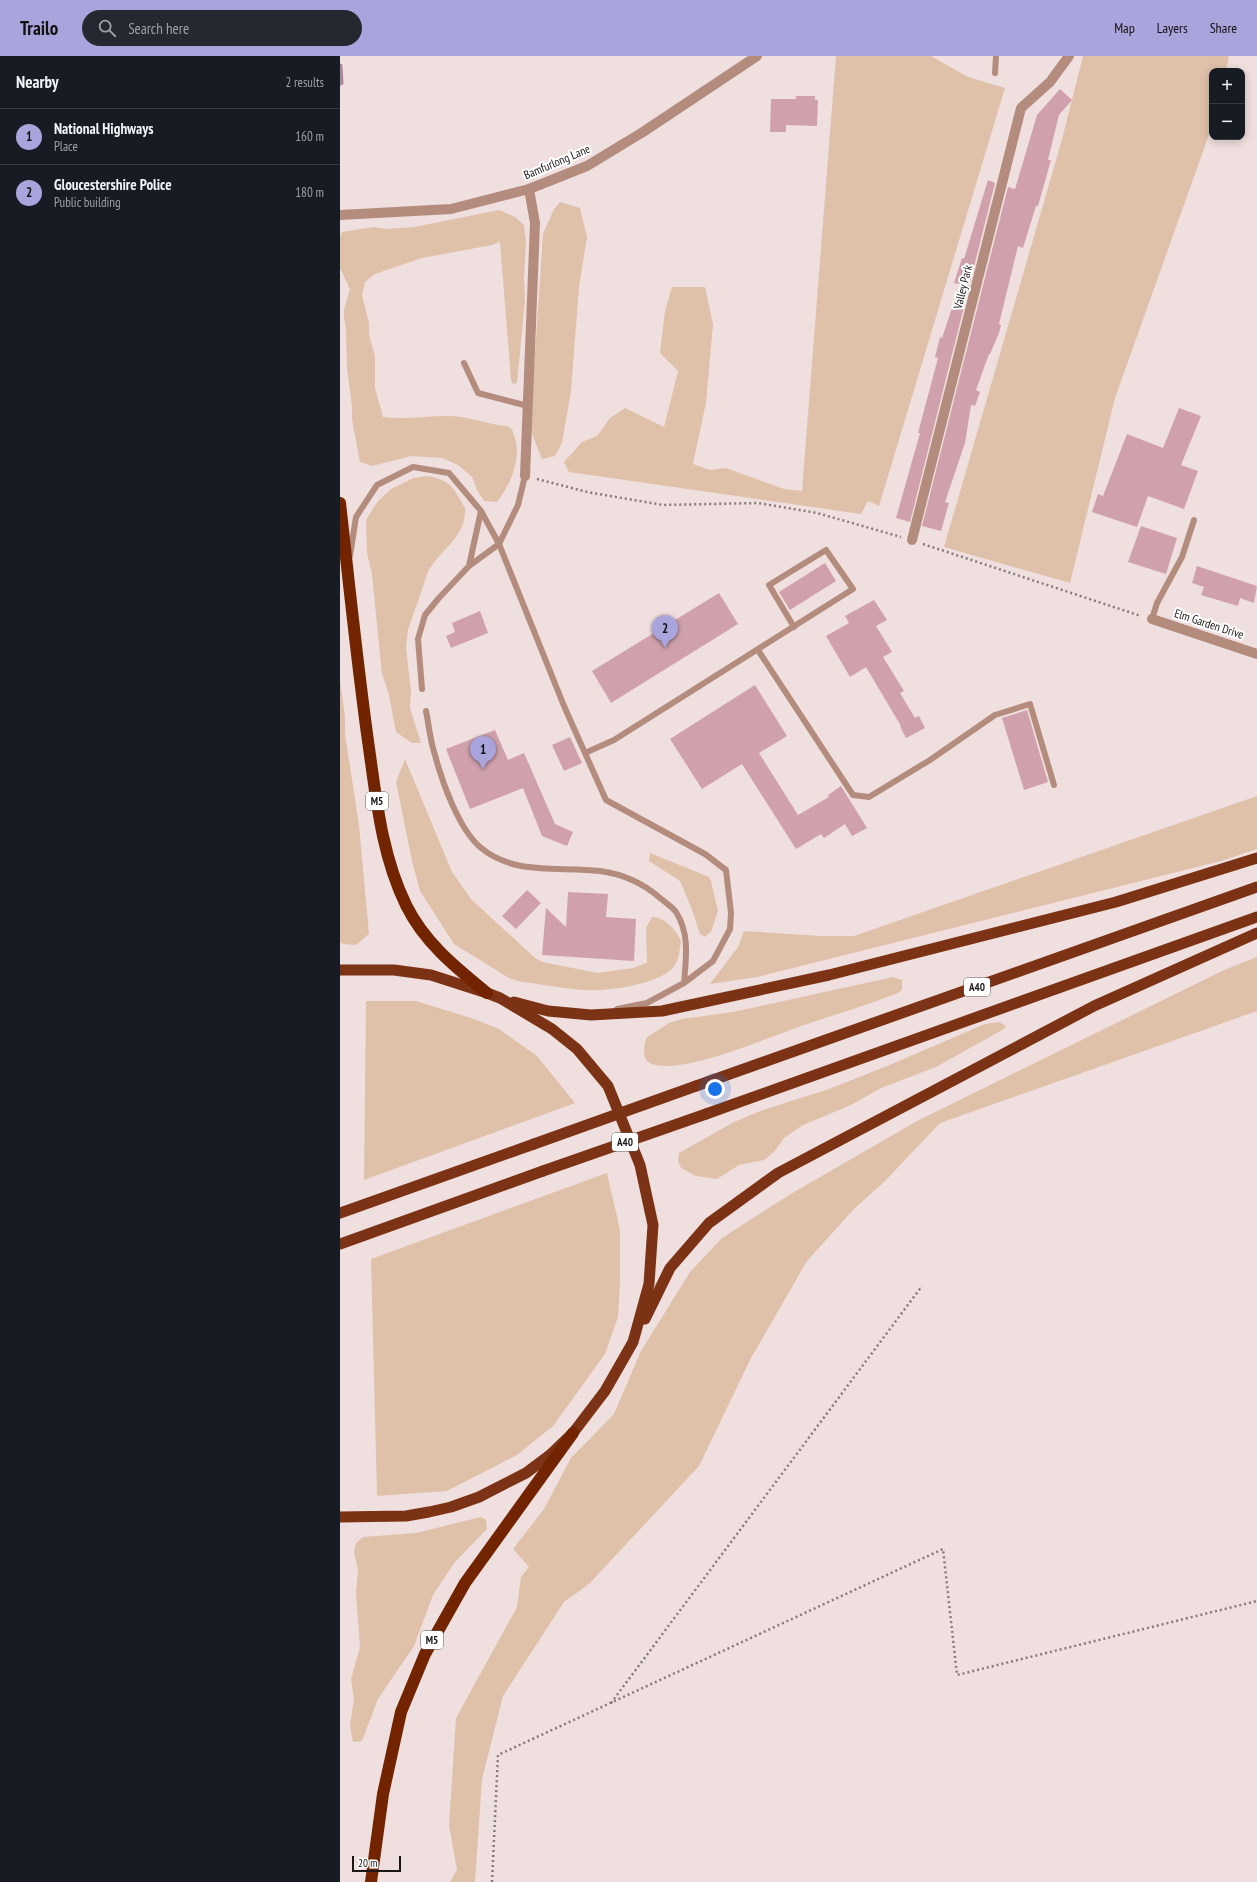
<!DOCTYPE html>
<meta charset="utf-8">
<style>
body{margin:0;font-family:"PT Sans Narrow",sans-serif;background:#242831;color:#f1f3f6}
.controls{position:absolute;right:12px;top:12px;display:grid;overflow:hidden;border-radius:8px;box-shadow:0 2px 10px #0003}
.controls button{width:36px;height:36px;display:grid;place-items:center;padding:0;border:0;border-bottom:1px solid #363941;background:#171b24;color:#f1f3f6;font:20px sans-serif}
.scale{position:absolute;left:12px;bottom:10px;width:49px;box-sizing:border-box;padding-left:4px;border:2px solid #1c1717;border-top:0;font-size:11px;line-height:14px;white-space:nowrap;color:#1c1717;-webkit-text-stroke:3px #fff;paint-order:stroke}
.you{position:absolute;left:375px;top:1033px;width:14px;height:14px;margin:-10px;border:3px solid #fff;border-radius:50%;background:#1a73e8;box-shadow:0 0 0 6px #1a73e833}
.badge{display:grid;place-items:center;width:26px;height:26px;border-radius:50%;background:#a9a4db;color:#111;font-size:13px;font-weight:700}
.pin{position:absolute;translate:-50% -33px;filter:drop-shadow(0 1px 2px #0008)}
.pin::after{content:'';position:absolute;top:21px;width:14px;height:12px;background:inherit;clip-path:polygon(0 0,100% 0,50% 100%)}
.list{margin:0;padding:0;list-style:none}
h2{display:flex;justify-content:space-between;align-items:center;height:52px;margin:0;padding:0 16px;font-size:17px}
h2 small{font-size:13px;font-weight:400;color:#9ea1a6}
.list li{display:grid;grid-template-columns:26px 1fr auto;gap:12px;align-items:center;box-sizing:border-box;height:56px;padding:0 16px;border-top:1px solid #363941}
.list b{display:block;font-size:15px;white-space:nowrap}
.list p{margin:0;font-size:13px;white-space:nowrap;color:#9ea1a6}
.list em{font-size:13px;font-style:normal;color:#9ea1a6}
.icon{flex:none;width:22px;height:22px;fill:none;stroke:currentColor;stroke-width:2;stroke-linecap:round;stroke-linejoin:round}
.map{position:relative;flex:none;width:917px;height:1826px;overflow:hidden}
header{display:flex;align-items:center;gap:24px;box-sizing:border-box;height:56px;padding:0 20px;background:#a9a4db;color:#111}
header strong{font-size:19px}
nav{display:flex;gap:22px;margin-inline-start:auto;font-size:14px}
.search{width:280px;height:36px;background:#242831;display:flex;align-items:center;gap:10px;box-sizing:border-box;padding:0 14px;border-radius:22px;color:#9ea1a6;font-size:15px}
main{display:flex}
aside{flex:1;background:#171b24}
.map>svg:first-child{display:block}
</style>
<header>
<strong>Trailo</strong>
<div class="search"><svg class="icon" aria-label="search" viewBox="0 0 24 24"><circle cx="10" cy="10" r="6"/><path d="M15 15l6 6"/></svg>Search here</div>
<nav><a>Map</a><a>Layers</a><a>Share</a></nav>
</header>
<main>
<aside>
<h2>Nearby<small>2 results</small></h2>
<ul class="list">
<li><span class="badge">1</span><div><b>National Highways</b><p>Place</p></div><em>160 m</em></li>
<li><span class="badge">2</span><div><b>Gloucestershire Police</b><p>Public building</p></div><em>180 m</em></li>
</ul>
</aside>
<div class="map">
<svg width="917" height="1826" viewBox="0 0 917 1826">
<rect width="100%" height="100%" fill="#efdfde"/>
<path fill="#dfc1aa" d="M496,0H591L628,21L665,32L539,450L528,445L521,458L229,416L224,406L242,386L257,380L270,362L285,352L324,371L338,315L320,297L325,255L332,231H365L373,268L366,347L353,408L370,414L386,412L444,433L462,435Z
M743,0H889L886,15H872L871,73L775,342L730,527L604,491L721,87Z
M220,146L240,152L247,181L239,231L231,335L222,387L215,400L202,403L190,373L203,178L214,153Z
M159,154L175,161L184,169L186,186L184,222L185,244L177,327L173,328L171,324L160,186L152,189L82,202L35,218L25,226L22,239L29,267V279L35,300V332L43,361C65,364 86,360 108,360C125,360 141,366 158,369C163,370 167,369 172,373C174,380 177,387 177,394C177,413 168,432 157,446L144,445L137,434L132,421L118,409L102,402L71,400L32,410L20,406L12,364V351L7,312L6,272L4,263V254L10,233L0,212V181L2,176L34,171L47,173L74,171Z
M87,420C112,424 113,432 125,452C127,481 100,493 88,516L68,574L66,592L71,635L70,652L81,687H72L56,676L49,639L42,618L32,518L27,497L26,464L38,445L51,433L74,422Z
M0,625L5,660V678L19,769L29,878L16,889L4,888L0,886Z
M65,703L112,816L131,843L195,902L203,906L257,917L293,912L307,907L306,872L312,861C325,861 336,874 341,885C340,893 339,902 335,909C322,929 264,936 242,934C221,932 199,928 178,925L169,922L114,888L80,835L72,805L56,726Z
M917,740V793L881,805L417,921L370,928L398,891L404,875L481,880H514Z
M310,797L369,821L371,825L378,855L371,876L364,881L360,878L351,851L340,825L309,805Z
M917,901V955L600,1067L544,1126L514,1153L467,1205L411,1302L359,1410L249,1528L224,1546L163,1640L142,1723L135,1826H110L117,1814L109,1769L116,1662L177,1551L181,1521L189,1511L173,1493L204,1453L231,1402L274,1358L301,1295L350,1216L382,1182L449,1139L577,1065L884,914Z
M553,921L562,924V933L560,936C529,949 496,958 464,969C432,980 342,1019 312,1008C301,1004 304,991 306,982L329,967L342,963L393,956Z
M26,945H76L134,963L159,973L197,1000L235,1047L24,1124Z
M659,966L666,970L664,973L596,1011L541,1032L511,1049L463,1069L444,1082L434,1096L424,1104L399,1109L377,1123L356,1120L341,1112L338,1105L339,1097L394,1066L423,1054L489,1033L552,1008L645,968Z
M267,1117L280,1174V1226L278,1261L265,1298L213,1370L177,1399L107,1435L37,1440L31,1203Z
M141,1461L146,1464L147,1473L115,1506L93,1539L74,1590L38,1643L22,1685L13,1686L10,1669L14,1643L11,1623L20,1591L16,1537L18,1514L14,1496L16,1487L23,1481L76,1477Z"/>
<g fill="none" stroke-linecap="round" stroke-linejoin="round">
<path stroke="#a7889a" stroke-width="5" d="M0,10L1,27"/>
</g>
<path fill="#d0a1ad" d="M720,33L732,44L719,59L708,104H711L698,150H696L683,192L678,190L659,268L661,269L659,277L650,298H649L636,334L640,336L635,350L631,349L625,387L605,446L609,447L601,475L582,470L668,131L675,133L697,59Z
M456,40H475V44H478L477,70L446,69V76H430L431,43H456Z
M648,124L655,127L570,466L556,462L580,377H578L598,302L595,301L600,281L602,282L620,228L614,227L622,202L624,203Z
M839,352L861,360L841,409L858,415L844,453L808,440L797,471L752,456L758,438L763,440L787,378L823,392Z
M801,470L837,482L826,518L788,506Z
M485,507L496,525L450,554L439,536Z
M857,510L917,530L914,547L900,542L898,550L861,539L864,531L852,527Z
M379,537L398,568L271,647L252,615Z
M534,544L547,564L536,570L552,596L543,601L564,635L560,637L575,662L579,660L585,672L566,682L560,670H561L526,611L510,621L486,580L509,567L505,560Z
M140,555L148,577L111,592L106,580L115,576L112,567Z
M415,629L447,680L419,697L458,759L489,741L488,739L501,730L527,772L512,780L505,768L484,782L481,778L456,793L402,708L362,733L330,683Z
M687,654L708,726L684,734L662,662Z
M155,674L168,704L184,697L215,768L233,776L227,790L202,780L183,732L130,753L106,693Z
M230,681L242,707L224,715L212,689Z
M187,834L201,847L176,873L162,860Z
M228,836L268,838L266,861L296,863L294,905L202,899L206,852L226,871Z"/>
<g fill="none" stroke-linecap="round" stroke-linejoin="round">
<path stroke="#847a79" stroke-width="2.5" stroke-dasharray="2 3" stroke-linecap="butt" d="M197,423L247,436L323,449L418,447L477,457L561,481
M583,488L801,560
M271,1647L582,1230
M152,1826L158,1699L603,1493L617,1619L917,1545"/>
<path stroke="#b48c7d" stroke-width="6" d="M655,17L656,0
M124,307L138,337L188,350
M10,500L16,461L37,429L73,411L109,417L141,455L159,488L224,650L266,744L365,798L386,814L391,857L390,873L373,905L344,927L307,947L277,953
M129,510L159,488L178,449L185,420
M812,563L817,547L842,501L854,464
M418,594L513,739L529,741L590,704L655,659L690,648L714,729
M82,633L78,583L85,559L98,543L129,510L141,455
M86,655C89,669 90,685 95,699C102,726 119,773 140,791C174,820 219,810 260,815C282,818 303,827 320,842C325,846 332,851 336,856C350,878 346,902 344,927
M245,697L274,684L513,533L486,494L429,529L454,571"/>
<path stroke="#b48c7d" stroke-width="10" d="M185,420L195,167L189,133
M572,484L681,52L710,26L729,0
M812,563L917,598"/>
<path stroke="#b48c7d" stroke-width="10" d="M0,159L111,153L189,133L247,110L303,76L417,0"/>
<path stroke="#7c3214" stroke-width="11" d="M0,914H54L91,919L147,937L160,942L212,973L237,993L268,1030L300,1109L313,1169L309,1228L293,1286L265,1335L233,1377L210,1399L186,1417L139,1441L111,1451L89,1456L66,1460L0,1461
M174,946L208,955L251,959L322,955L489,919L776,846L917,802
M356,1030L917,831
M366,1058L917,861
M0,1157L194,1088
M0,1188L203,1115
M305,1263L330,1212L369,1167L438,1117L754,950L917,877"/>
<path stroke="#722300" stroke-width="12" d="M0,447C9,527 17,606 28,685C36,740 41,798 66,849C84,886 115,911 147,937
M31,1826L43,1738L61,1656L85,1598L125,1527L233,1377"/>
<path stroke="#7c3214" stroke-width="11" d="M194,1088L356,1030
M203,1115L366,1058"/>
</g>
<g text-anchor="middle" stroke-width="4" stroke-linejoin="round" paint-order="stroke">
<g fill="#fff" stroke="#605d5d" stroke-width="1">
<rect x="26" y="736" width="22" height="18" rx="3"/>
<rect x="624" y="922" width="26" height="18" rx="3"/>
<rect x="272" y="1077" width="26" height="18" rx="3"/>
<rect x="81" y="1575" width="22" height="18" rx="3"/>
</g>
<g font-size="11" font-weight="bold" fill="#1c1717">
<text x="37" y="749">M5</text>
<text x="637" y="935">A40</text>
<text x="285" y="1090">A40</text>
<text x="92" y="1588">M5</text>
</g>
<g font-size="12" fill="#1c1717" stroke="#fff">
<text transform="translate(217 106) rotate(-23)" y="4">Bamfurlong Lane</text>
<text transform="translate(623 231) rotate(-76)" y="4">Valley Park</text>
<text transform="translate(869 568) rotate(18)" y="4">Elm Garden Drive</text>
</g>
</g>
</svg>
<div class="controls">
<button>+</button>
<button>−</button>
</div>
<div class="scale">20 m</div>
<div class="you"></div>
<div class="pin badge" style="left:143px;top:713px">1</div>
<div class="pin badge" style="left:325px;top:592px">2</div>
</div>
</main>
